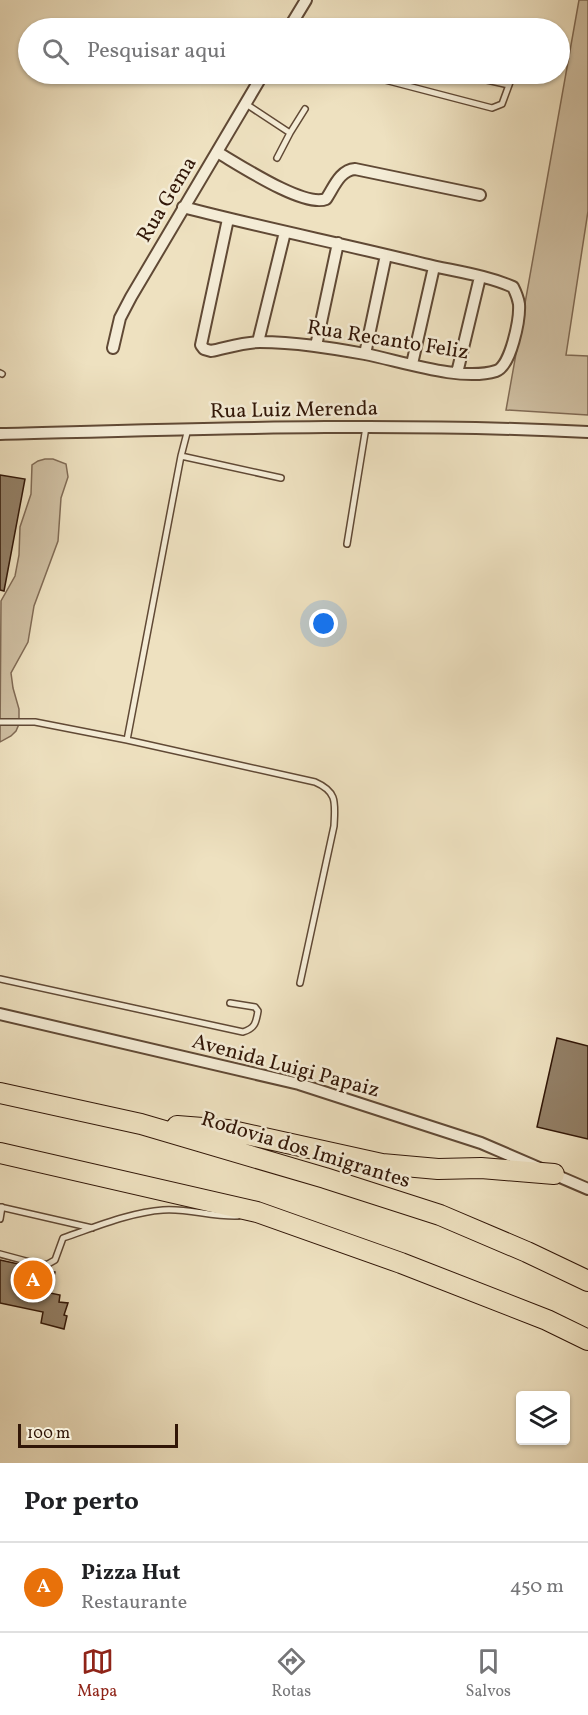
<!DOCTYPE html>
<html lang="pt">
<style>
body{margin:0;font-family:Vollkorn,serif;background:#f6f6f6;color:#202124}
.controls{position:absolute;right:18px;bottom:18px;display:grid;overflow:hidden;border-radius:6px;box-shadow:0 2px 4px #0004}
.controls button{width:54px;height:54px;display:grid;place-items:center;padding:0;border:0;border-bottom:2px solid #e0e0e0;background:#fff;color:#202124;font:30px sans-serif}
.scale{position:absolute;left:18px;bottom:15px;width:160px;box-sizing:border-box;padding-left:6px;border:3px solid #311607;border-top:0;font-size:16px;line-height:21px;white-space:nowrap;color:#311607;-webkit-text-stroke:4px #f4ecd6;paint-order:stroke}
.you{position:absolute;left:324px;top:624px;width:21px;height:21px;margin:-15px;border:4px solid #fff;border-radius:50%;background:#1a73e8;box-shadow:0 0 0 9px #1a73e833}
.badge{display:grid;place-items:center;width:39px;height:39px;border-radius:50%;background:#8f2418;color:#fff;font-size:20px;font-weight:700}
.pin{position:absolute;translate:-50% -50%;border:3px solid #fff;box-shadow:0 2px 6px #0006}
.list{margin:0;padding:0;list-style:none}
h2{display:flex;justify-content:space-between;align-items:center;height:78px;margin:0;padding:0 24px;font-size:26px}
h2 small{font-size:20px;font-weight:400;color:#757577}
.list li{display:grid;grid-template-columns:39px 1fr auto;gap:18px;align-items:center;box-sizing:border-box;height:90px;padding:0 24px;border-top:2px solid #e0e0e0}
.list b{display:block;font-size:22px;white-space:nowrap}
.list p{margin:0;font-size:20px;white-space:nowrap;color:#757577}
.list em{font-size:20px;font-style:normal;color:#757577}
.icon{flex:none;width:33px;height:33px;fill:none;stroke:currentColor;stroke-width:2;stroke-linecap:round;stroke-linejoin:round}
.map{position:relative;flex:none;width:588px;height:1463px;overflow:hidden}
.search{position:absolute;background:#fff;box-shadow:0 2px 4px #0004;left:18px;right:18px;top:18px;height:66px;display:flex;align-items:center;gap:15px;box-sizing:border-box;padding:0 21px;border-radius:33px;color:#757577;font-size:22px}
.sheet{height:168px;background:#fff}
nav{display:flex;justify-content:space-around;align-items:center;box-sizing:border-box;height:84px;border-top:2px solid #e0e0e0;background:#fff;font-size:16px;color:#757577}
nav a{display:grid;justify-items:center;gap:3px}
nav .on{color:#8f2418}
.map>svg:first-child{display:block}
</style>
<div class="map">
<svg width="588" height="1463" viewBox="0 0 588 1463">
<rect width="100%" height="100%" fill="#eee1c0"/>
<filter id="stains"><feTurbulence type="fractalNoise" baseFrequency=".00333" numOctaves="4"/><feColorMatrix values="0 0 0 0 .2 0 0 0 0 .09 0 0 0 0 .02 0 0 0 .5 -.17"/></filter>
<radialGradient id="worn" r=".72"><stop offset=".6" stop-color="#630" stop-opacity="0"/><stop offset="1" stop-color="#630" stop-opacity=".3"/></radialGradient>
<path fill="#cebea1" stroke="#806a54" stroke-width="1.5" d="M579,0H588V211L566,355L588,356V415L506,410Z
M45,459H53L66,464L68,477L61,498L58,541L34,606L28,642L11,673L13,688L19,709V724L16,731L11,736L0,742L1,601L15,576L19,555L20,527L31,494L32,465L38,461Z"/>
<path fill="#938067" stroke="#311607" stroke-width="1.5" d="M0,475L25,479L4,591L0,590Z
M557,1038L588,1046V1139L537,1127Z
M0,1260L55,1272L50,1293L60,1295L59,1302L68,1303L64,1315L67,1316L64,1329L41,1323L43,1312L0,1303Z"/>
<g fill="none" stroke-linecap="round" stroke-linejoin="round">
<g stroke="#604935" stroke-width="8">
<path id="service" d="M362,74L492,108L502,104L513,74
M460,74L509,85
M246,104L290,133L305,109
M277,158L290,133
M0,373L2,374
M181,456L281,478
M347,544L366,427
M0,722H35L127,740L315,782C338,792 335,803 334,826L300,983
M127,740L181,456L188,429
M0,979L243,1032C255,1028 256,1023 258,1011L255,1007L230,1003
M0,1207L92,1228
M0,1219L2,1207
M0,1254L41,1265L48,1264L55,1260L63,1238C93,1228 131,1212 163,1210C188,1208 211,1217 238,1216"/>
</g>
<g stroke="#604935" stroke-width="14">
<path id="minor" d="M289,28L306,0
M217,152C238,164 304,208 326,199C334,187 340,170 355,169L480,195
M183,207C263,228 344,244 424,264C453,271 486,275 513,287C516,293 518,298 519,304C520,319 511,366 496,371C461,382 401,361 365,354C331,348 295,342 260,342C244,342 226,348 211,351L204,349L201,345L228,219
M258,342L285,232
M316,346L338,243
M113,348L120,318L131,297L263,74
M365,354L386,255
M412,364L434,267
M457,373L480,277
M0,434C196,429 392,422 588,432
M0,1014L299,1084L481,1143L588,1189"/>
</g>
<g stroke="#311607" stroke-width="22">
<path id="motorway" d="M0,1093L141,1124L325,1178L440,1215L527,1252L588,1281
M177,1126L228,1130L382,1164L438,1169L481,1168L554,1174
M0,1153L257,1212L401,1263L547,1320L588,1340"/>
</g>
<use href="#service" stroke="#f4ecd6" stroke-width="5"/>
<use href="#minor" stroke="#f4ecd6" stroke-width="10"/>
<use href="#motorway" stroke="#eee1c0" stroke-width="20"/>
</g>
<g text-anchor="middle" stroke-width="5" stroke-linejoin="round" paint-order="stroke">
<g font-size="21" fill="#311607" stroke="#f4ecd6">
<text transform="translate(166 199) rotate(-59)" y="7">Rua Gema</text>
<text transform="translate(388 339) rotate(9)" y="7">Rua Recanto Feliz</text>
<text transform="translate(294 409) rotate(-1)" y="7">Rua Luiz Merenda</text>
<text transform="translate(286 1065) rotate(15)" y="7">Avenida Luigi Papaiz</text>
<text transform="translate(306 1149) rotate(17)" y="7">Rodovia dos Imigrantes</text>
</g>
</g>
<rect width="100%" height="100%" filter="url(#stains)"/>
<rect width="100%" height="100%" fill="url(#worn)"/>
</svg>
<div class="controls">
<button><svg class="icon" aria-label="layers" viewBox="0 0 24 24"><path d="M12 4l9 5-9 5-9-5zM3 14l9 5 9-5"/></svg></button>
</div>
<div class="scale">100 m</div>
<div class="you"></div>
<div class="pin badge" style="left:33px;top:1280px;background:#e8710a">A</div>
<div class="search"><svg class="icon" aria-label="search" viewBox="0 0 24 24"><circle cx="10" cy="10" r="6"/><path d="M15 15l6 6"/></svg>Pesquisar aqui</div>
</div>
<section class="sheet">
<h2>Por perto<small></small></h2>
<ul class="list">
<li><span class="badge" style="background:#e8710a">A</span><div><b>Pizza Hut</b><p>Restaurante</p></div><em>450 m</em></li>
</ul>
</section>
<nav>
<a class="on"><svg class="icon" aria-label="map" viewBox="0 0 24 24"><path d="M3 6l6-2 6 2 6-2v14l-6 2-6-2-6 2zM9 4v14M15 6v14"/></svg>Mapa</a>
<a><svg class="icon" aria-label="directions" viewBox="0 0 24 24"><path d="M12 3l9 9-9 9-9-9zM9 14v-3h6M13 9l2 2-2 2"/></svg>Rotas</a>
<a><svg class="icon" aria-label="saved" viewBox="0 0 24 24"><path d="M7 4h10v16l-5-4-5 4z"/></svg>Salvos</a>
</nav>
